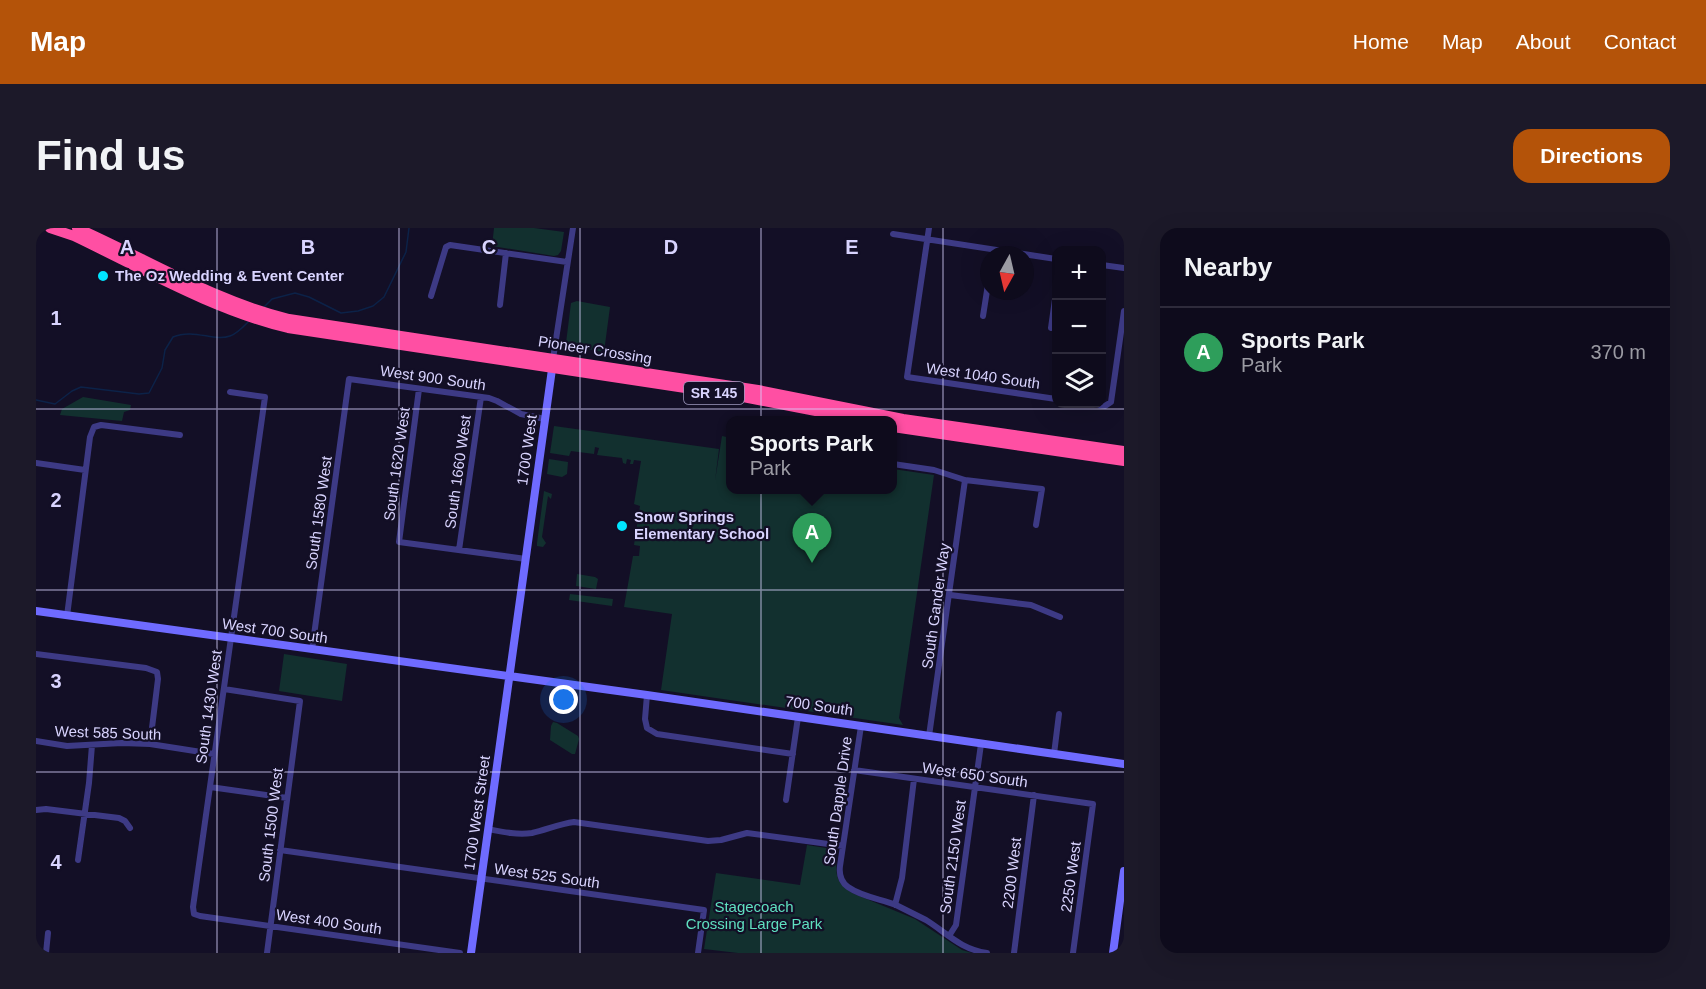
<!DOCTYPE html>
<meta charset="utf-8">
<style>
body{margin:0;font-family:Helvetica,sans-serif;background:#1c1929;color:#f1f3f6}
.controls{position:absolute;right:18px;top:18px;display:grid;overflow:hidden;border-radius:12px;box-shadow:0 6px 24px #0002}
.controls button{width:54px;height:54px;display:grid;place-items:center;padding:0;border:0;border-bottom:2px solid #2e2b3b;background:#0e0b1c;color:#f1f3f6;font:30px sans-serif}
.compass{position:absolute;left:944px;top:18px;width:54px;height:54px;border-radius:50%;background:#0e0b1c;box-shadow:0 6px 24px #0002;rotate:188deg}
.you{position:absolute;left:528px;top:472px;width:21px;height:21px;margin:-15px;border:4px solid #fff;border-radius:50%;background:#1a73e8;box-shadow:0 0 0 9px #1a73e833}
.badge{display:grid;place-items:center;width:39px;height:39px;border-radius:50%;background:#b45309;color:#fff;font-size:20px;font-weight:700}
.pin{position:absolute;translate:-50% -50px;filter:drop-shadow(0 2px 3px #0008)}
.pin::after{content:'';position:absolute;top:32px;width:21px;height:18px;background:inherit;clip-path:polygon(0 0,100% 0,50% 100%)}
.popup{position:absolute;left:690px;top:188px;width:171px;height:78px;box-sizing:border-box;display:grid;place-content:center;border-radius:12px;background:#0e0b1c;filter:drop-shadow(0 2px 4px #0005);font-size:20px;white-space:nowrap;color:#9b9ba3}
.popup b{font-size:22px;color:#f1f3f6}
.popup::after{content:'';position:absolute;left:50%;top:100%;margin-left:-12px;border:12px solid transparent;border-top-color:#0e0b1c}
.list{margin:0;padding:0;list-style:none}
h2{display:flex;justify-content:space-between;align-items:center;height:78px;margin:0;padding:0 24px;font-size:26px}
h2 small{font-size:20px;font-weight:400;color:#9b9ba3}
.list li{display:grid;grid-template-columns:39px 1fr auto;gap:18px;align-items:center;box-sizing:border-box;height:90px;padding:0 24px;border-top:2px solid #2e2b3b}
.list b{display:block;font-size:22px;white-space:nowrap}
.list p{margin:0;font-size:20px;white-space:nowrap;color:#9b9ba3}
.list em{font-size:20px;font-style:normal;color:#9b9ba3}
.icon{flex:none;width:33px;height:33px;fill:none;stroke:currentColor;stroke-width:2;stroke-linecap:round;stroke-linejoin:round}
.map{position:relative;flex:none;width:1088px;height:725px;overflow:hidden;border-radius:18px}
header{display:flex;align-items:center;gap:36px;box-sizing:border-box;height:84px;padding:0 30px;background:#b45309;color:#fff}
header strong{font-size:28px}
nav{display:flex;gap:33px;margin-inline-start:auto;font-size:21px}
.intro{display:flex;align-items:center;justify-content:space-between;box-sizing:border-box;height:144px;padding:0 36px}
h1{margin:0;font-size:42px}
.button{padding:15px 27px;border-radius:18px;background:#b45309;color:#fff;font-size:21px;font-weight:700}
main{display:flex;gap:36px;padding:0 36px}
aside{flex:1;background:#0e0b1c;border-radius:18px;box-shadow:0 6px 24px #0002}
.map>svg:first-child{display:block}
</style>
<header>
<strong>Map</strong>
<nav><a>Home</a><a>Map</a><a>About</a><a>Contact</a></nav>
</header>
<div class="intro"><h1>Find us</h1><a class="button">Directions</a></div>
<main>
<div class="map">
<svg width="1088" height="725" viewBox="0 0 1088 725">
<rect width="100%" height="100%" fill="#130f26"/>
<path fill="#12302f" d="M458,0H498L528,4L525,23L522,27L518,28L456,18Z
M541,73L574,79L568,124L532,118L530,115L535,75Z
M47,169L95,177L94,182L88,184L86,193L24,187L26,181Z
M518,198L683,221L679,253L686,208L695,210V262H857V241L898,247L863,490L867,497L625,462L636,386L588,379L597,328H603L604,318L598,317L604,278L598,276L605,233L598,232L597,236H594L595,232L591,231L590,236L587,235L586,230L561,227L563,220L559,219L558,226L535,223L533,228L514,225Z
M513,231L532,234L531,246L526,249L511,246Z
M508,263L516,266L515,271L512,268L506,309L510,315L507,319L501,318V315Z
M541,346L559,349L562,351L560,361L540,358Z
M534,366L577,371L576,378L533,372Z
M248,426L311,436L306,473L243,463Z
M517,494L521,495L542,508L543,511L539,526H536L514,512L515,498Z
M771,617L796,621L800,623C802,644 795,651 816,665L879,691L926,722L936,725H702L668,721L680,645L764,657Z"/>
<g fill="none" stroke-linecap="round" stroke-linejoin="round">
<path stroke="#0c2248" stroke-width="1.5" d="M228,79L236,71L259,65L273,69L305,85L322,83L337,78L348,69L370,24L373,0
M0,172L19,176L36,163L45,159L103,166L113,165L126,140L129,122L137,109C158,100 178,114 194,108C202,105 208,98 213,93"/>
<path stroke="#3d3a85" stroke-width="6" d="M893,0L871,149L1020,171
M857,6L1020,31
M1066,37L1088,40
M395,68L410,19L414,17L531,34
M464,77L470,25
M947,88L953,50
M1015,100L1020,64
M517,131L537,0
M383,161L363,314L490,331
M194,164L229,169L157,679L158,686L164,688L424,725
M1054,176L1069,178L1075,174L1088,83
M0,235L49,242
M857,236L898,242L929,252L1006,261L1000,297
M423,322L445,169
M914,367L995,377L1024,389
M31,388L54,209L58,199L65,197L144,207
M276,422L313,151L453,170L461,173L485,186L509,191
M0,426L110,440L121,444L122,451L114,516
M188,461L264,473L231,725
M611,467L609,491L611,500L621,506L757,526
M825,498L804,638C803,646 805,654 812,659C826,669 845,671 860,677C870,682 880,687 890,692C911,705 924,721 951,725
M893,508L929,252
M0,513L31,518L86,515L114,516L178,526
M1018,526L1023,486
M818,542L1057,576L1037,725
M174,559L251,570
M750,572L762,489
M0,582L10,581L83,590L89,593L94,600
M452,601C467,604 481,607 496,605C510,602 523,596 538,594L672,613L685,612L711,605L807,618
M244,622L668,682L662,725
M42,632L53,555L56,517
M859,677L866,650L878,551
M913,708L920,697L945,516
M10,725L12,705
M978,725L998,567"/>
<path stroke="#6f6bff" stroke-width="8" d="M0,383L611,467L1088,536
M435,725L517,134
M1077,725L1088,643"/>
<path stroke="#ff4fa3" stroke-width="10" d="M14,0L38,8C107,41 177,82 252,100L702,168L826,192
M41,0C111,31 178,73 253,91L722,162L867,191L1088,223
M857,199L1088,233"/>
</g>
<path fill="none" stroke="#d9d4ff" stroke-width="1.5" stroke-opacity="0.55" d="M181,0V725M363,0V725M544,0V725M725,0V725M907,0V725M0,181H1088M0,362H1088M0,544H1088"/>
<g fill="#00e5ff" stroke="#130f26" stroke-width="2">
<circle cx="67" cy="48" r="6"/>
<circle cx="586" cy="298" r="6"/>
</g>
<g text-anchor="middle" stroke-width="4.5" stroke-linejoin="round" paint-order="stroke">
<rect fill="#130f26" stroke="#9e99be" stroke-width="1.5" x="648" y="154" width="60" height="22" rx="4.5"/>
<g font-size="14" font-weight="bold" fill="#d9d4ff">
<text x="678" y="170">SR 145</text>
</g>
<g font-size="15" font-weight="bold" fill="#d9d4ff" stroke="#130f26" text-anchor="start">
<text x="79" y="53">The Oz Wedding &amp; Event Center</text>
<text x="598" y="294">Snow Springs<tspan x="598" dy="17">Elementary School</tspan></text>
</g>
<g font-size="15" fill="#d9d4ff" stroke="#130f26">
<text transform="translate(559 122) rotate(9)" y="5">Pioneer Crossing</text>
<text transform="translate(947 148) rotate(8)" y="5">West 1040 South</text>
<text transform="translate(397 150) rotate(8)" y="5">West 900 South</text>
<text transform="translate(491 222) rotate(-82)" y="5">1700 West</text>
<text transform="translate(361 236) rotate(-82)" y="5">South 1620 West</text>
<text transform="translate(422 244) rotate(-82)" y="5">South 1660 West</text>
<text transform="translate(283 285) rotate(-82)" y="5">South 1580 West</text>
<text transform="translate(900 378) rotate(-82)" y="5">South Gander Way</text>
<text transform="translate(239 403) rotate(8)" y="5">West 700 South</text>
<text transform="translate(783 478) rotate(8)" y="5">700 South</text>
<text transform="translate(173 479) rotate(-82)" y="5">South 1430 West</text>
<text transform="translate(72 505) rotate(2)" y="5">West 585 South</text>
<text transform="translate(939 547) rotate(8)" y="5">West 650 South</text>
<text transform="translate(802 573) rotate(-82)" y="5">South Dapple Drive</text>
<text transform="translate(441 585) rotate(-82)" y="5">1700 West Street</text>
<text transform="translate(235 597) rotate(-83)" y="5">South 1500 West</text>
<text transform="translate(917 629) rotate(-82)" y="5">South 2150 West</text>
<text transform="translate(976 645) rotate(-83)" y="5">2200 West</text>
<text transform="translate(511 648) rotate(8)" y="5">West 525 South</text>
<text transform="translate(1035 649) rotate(-82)" y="5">2250 West</text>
<text transform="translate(293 694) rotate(8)" y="5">West 400 South</text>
</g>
<g font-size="15" fill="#5fe0c0" stroke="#130f26">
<text x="718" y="684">Stagecoach<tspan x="718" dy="17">Crossing Large Park</tspan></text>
</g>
</g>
<g font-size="20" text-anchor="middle" font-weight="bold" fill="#d9d4ff" stroke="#130f26" stroke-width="4.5" stroke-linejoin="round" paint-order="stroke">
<text x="91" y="26">A</text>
<text x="272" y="26">B</text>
<text x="453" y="26">C</text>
<text x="635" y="26">D</text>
<text x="816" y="26">E</text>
<text x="20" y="97">1</text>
<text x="20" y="279">2</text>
<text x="20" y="460">3</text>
<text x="20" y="641">4</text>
</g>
</svg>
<div class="controls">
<button>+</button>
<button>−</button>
<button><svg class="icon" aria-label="layers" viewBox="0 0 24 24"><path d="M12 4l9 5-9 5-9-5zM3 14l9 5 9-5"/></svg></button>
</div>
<svg class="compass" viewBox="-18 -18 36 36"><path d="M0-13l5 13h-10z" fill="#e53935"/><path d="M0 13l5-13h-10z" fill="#9b9ba3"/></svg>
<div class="you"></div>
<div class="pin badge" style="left:776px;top:335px;background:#2e9e5b">A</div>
<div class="popup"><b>Sports Park</b>Park</div>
</div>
<aside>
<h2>Nearby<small></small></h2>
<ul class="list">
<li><span class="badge" style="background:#2e9e5b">A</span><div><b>Sports Park</b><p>Park</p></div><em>370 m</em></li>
</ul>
</aside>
</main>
